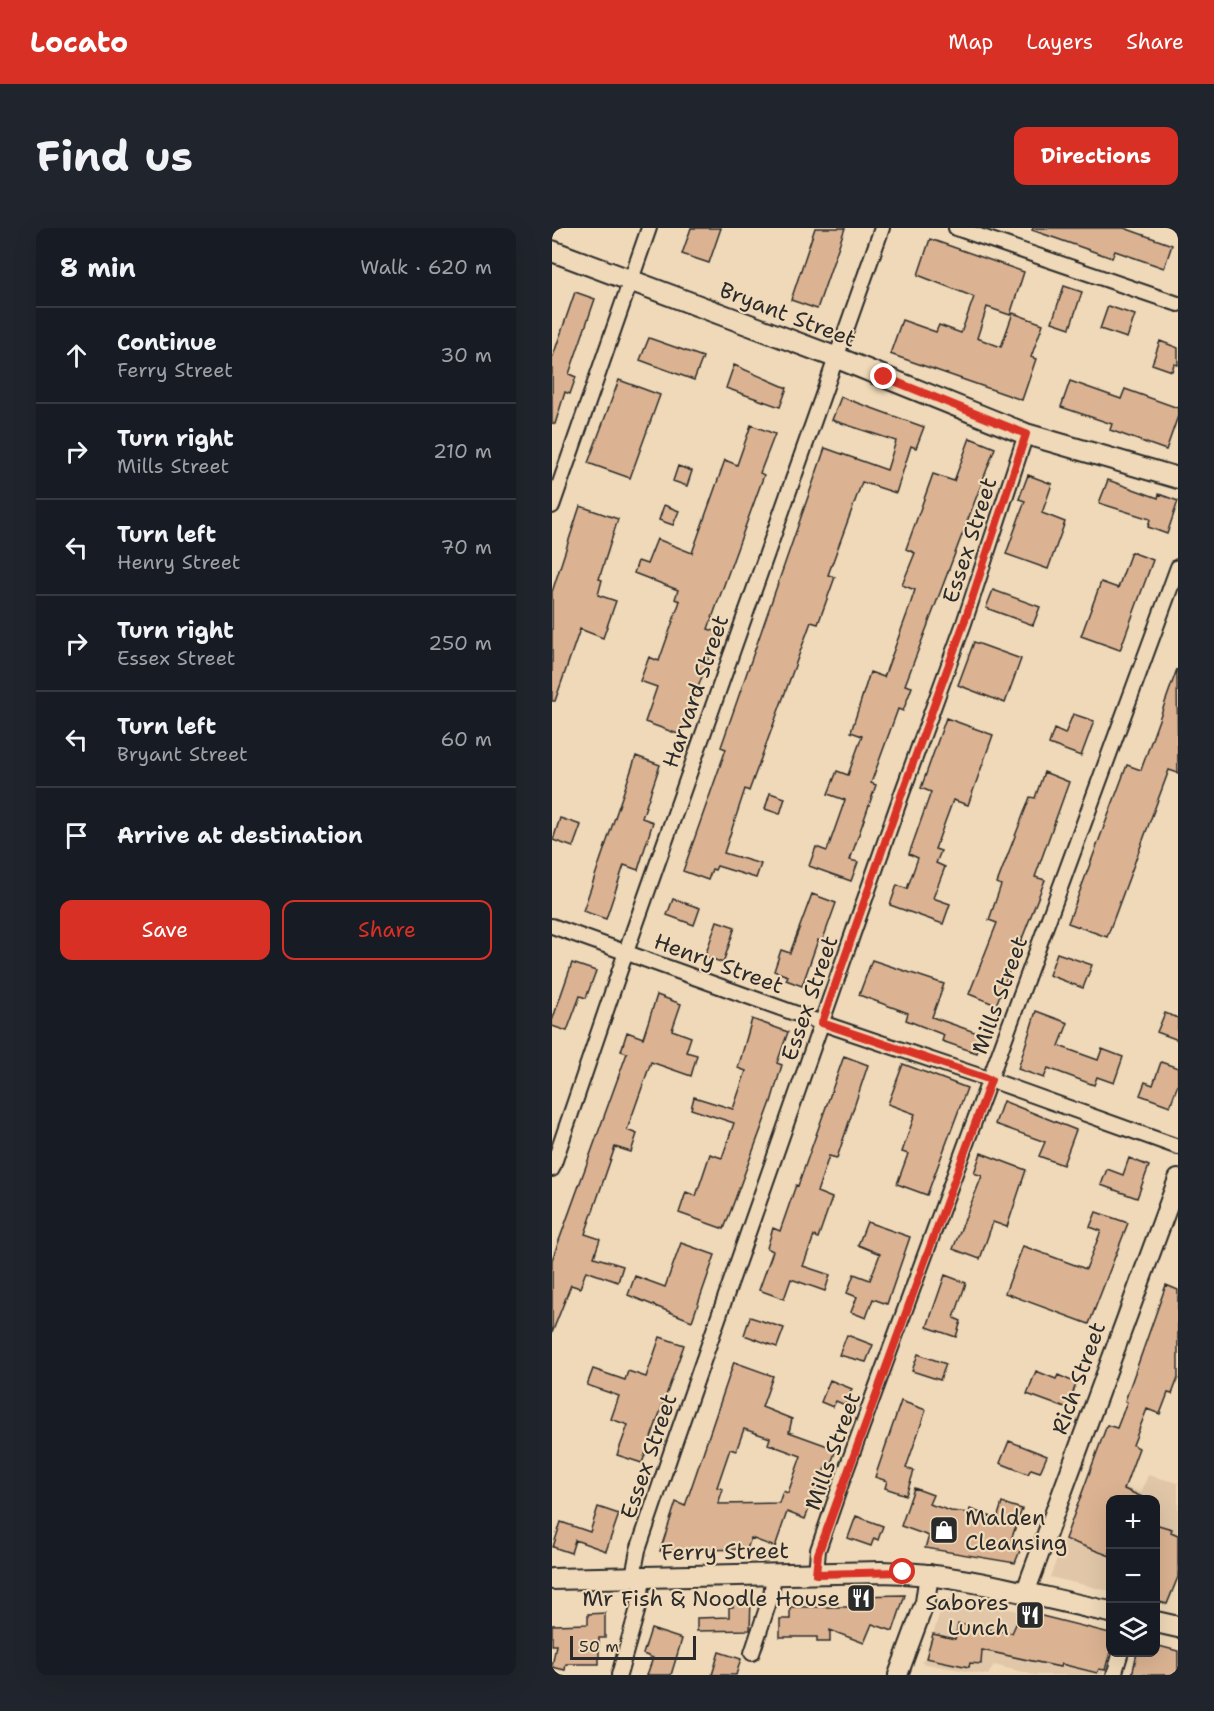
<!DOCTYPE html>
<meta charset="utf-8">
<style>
body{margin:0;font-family:"Shantell Sans",sans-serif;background:#20242c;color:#f1f3f6}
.controls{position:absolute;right:18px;bottom:18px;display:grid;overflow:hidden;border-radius:12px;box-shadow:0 6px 24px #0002}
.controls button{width:54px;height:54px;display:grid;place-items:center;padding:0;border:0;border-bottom:2px solid #363941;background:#171b24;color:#f1f3f6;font:30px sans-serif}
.scale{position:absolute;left:18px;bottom:15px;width:126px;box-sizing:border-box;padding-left:6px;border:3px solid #2b2b2b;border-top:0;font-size:16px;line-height:21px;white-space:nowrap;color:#2b2b2b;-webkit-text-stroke:4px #efd9b8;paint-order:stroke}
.stop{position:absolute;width:18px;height:18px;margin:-14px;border:4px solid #d93025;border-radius:50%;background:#fff}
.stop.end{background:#d93025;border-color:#fff;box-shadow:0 2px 6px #0008}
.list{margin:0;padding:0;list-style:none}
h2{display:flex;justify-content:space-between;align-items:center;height:78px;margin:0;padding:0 24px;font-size:26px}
h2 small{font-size:20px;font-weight:400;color:#9ea1a6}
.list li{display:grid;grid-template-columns:39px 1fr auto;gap:18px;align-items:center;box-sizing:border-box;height:96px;padding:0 24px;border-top:2px solid #363941}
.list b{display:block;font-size:22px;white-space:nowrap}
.list p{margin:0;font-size:20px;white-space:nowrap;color:#9ea1a6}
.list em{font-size:20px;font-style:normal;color:#9ea1a6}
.actions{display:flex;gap:12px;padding:18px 24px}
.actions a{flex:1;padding:14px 0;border:2px solid #d93025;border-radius:12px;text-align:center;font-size:21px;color:#d93025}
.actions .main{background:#d93025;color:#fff}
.icon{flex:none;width:33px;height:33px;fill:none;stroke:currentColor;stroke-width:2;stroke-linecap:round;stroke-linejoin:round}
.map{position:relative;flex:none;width:626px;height:1447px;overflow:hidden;border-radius:12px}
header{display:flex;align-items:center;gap:36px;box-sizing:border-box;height:84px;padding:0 30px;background:#d93025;color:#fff}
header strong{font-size:28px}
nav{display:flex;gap:33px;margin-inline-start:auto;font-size:21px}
.intro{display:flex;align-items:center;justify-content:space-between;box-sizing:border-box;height:144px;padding:0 36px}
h1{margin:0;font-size:42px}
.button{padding:15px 27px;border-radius:12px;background:#d93025;color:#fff;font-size:21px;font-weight:700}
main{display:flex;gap:36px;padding:0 36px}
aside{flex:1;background:#171b24;border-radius:12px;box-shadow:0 6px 24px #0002}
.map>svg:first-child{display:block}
</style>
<header>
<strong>Locato</strong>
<nav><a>Map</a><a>Layers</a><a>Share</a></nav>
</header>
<div class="intro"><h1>Find us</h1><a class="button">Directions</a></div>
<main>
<aside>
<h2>8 min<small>Walk · 620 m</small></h2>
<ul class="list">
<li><svg class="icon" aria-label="ahead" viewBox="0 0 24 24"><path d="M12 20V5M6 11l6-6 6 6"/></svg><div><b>Continue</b><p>Ferry Street</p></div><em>30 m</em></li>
<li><svg class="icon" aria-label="right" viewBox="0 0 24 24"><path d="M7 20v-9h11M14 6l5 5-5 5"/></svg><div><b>Turn right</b><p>Mills Street</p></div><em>210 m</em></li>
<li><svg class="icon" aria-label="left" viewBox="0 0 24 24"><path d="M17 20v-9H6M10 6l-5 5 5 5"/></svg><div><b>Turn left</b><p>Henry Street</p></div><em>70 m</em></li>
<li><svg class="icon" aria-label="right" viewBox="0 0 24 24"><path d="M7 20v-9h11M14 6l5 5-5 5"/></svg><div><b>Turn right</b><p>Essex Street</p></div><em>250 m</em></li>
<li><svg class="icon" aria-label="left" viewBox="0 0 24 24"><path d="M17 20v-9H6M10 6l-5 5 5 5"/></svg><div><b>Turn left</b><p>Bryant Street</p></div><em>60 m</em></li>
<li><svg class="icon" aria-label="arrive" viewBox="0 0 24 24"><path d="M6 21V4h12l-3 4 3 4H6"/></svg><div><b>Arrive at destination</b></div></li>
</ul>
<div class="actions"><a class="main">Save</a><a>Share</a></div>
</aside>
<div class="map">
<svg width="626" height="1447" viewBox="0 0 626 1447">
<rect width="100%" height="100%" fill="#efd9b8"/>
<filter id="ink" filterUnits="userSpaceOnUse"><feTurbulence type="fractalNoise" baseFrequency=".0167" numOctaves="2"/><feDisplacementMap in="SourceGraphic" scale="12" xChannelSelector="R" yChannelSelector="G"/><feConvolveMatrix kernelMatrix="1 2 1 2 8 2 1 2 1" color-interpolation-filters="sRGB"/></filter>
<g filter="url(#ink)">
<path fill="#e1c7a8" d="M537,1245L589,1265L596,1247L626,1255V1348L616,1376L604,1373V1272H558V1363L498,1349Z
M392,1371L462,1382L558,1405V1424L551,1447H482L442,1437L436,1447L369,1435L374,1429Z"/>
<path fill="#dbb392" stroke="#2b2b2b" stroke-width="1.5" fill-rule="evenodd" d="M139,0H169L157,35L130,26Z
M263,0H293L265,81L239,72Z
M481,0H572L620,17L612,40L563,23L560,30L480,2Z
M378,11L472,44L458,87L435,79L425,110L449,119L461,85L491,96L479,129L484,131L470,172L338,126L350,92L384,104L387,97L409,105L422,69L366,47Z
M512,58L530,64L518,100L500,94Z
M23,64L43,71L17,146L24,149L18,166L13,164L3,196L0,195V131Z
M556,78L583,87L575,110L548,101Z
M97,110L151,129L142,152L88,132Z
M608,113L626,120V137L622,136L620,143L600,136Z
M182,137L235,160L228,179L174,160Z
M67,152L108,167L78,250L36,235Z
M518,153L569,171L573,161L626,180V188L614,222L558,202L560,196L509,179Z
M289,169L372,199L364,220L359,218L344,265L310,254L276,347L283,349L266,396L259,394L197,563L193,561L172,625L209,636L204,650L165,638L163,642L160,641L156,652L131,643L174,521L169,519L273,220L335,242L344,213L280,192Z
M199,197L223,206L208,245L212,247L156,401L166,404L129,507L93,494L105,459L88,453L97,429L107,433L128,373L123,371L126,362L82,345L86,333L95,336L105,311L140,325L173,232L185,237Z
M418,210L443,220L353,457L360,459L351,483L346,481L319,555L324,557L298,632L306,634L299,653L257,638L264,619L275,623L293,572L276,566L285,543L296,547L310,508L299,504L318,444L332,449L355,386L363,362L350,357L363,325L354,321L381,246L402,253Z
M126,238L140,243L135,258L121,253Z
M476,247L500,256L490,285L513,294L496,341L454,326L473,273L467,271Z
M556,252L606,270L607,266L626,273L615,306L596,299L598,291L547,275Z
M112,277L127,283L121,297L107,292Z
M28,278L66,291L47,351L50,352L46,367L64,373L51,410L28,401L3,473H0V364Z
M579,324L601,332L568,422L529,408L549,354L566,360Z
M441,362L488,379L481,397L434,380Z
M422,414L469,431L453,475L406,457Z
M625,441L626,545L617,542L555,709L516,695L575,537L589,542Z
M521,486L542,493L529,528L497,516L502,501L513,506Z
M394,490L441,507L416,577L401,572L383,621L389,623L384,635L393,639L381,670L398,676L391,696L338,677L345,657L355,661L366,630L357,626L379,564L369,560Z
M84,528L108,537L90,590L101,594L86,642L72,637L54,691L31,683Z
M492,544L517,554L483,649L493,652L444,777L417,766L445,695L437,692L449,657L445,655L478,569L483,570Z
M218,565L233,570L228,586L213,581Z
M8,590L29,597L21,619L1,612Z
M260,666L284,675L270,714L266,712L250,758L234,752L236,748L222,743L229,722L238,725Z
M121,671L148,680L142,697L115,687Z
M165,693L183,699L171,735L153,728Z
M505,725L540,737L531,760L497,747Z
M320,732L392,756L380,789L431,807L425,825L390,813L392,807L354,792L356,785L307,767Z
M20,735L44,743L34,770L28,768L15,803L0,798V793Z
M105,767L129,776L120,802L139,809L134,824L145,827L139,848L99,834L75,902L85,906L79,924L63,919L33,1006L48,1011L42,1029L71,1038L66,1054L34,1043L28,1060L19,1057L0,1105V1032L75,825L69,823L75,804L91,810Z
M484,783L516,795L507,818L546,832L550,821L571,829L562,855L545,849L542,857L496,840L492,850L466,841Z
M613,785L626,790V812L605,804Z
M200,791L236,804L225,835L230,837L219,874L172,1001L127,985L134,964L144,968L158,926L170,930L182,895L139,881L142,869L181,881L194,843L186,840Z
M292,828L316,837L285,930L277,928L265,964L280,970L266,1010L262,1008L251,1038L278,1047L273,1063L239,1051L232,1071L207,1062L221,1023L215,1020L221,1000L228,1003L244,957L246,958Z
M609,834L626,840V856L618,878L588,867L593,854L601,857Z
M351,836L415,860L375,967L345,956L356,926L350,924L363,886L336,876Z
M451,873L524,902L511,937L487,928L493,914L443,896Z
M429,925L474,942L455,999L441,994L428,1031L401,1021L430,948L422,945Z
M577,930L597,938L585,970L549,957L555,941L571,947Z
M544,984L576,995L537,1096L453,1065L471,1018L534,1041L549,1003L538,999Z
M315,994L358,1009L335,1076L321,1071L314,1090L299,1084L305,1069L295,1065L302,1046L318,1052L328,1026L306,1017Z
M129,1015L163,1027L140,1093L76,1067L83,1048L113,1059Z
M393,1047L414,1055L402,1090L409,1093L404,1109L375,1099Z
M614,1057L626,1062V1150L620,1166L616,1165L608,1186L595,1181L581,1217L587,1220L572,1261L597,1272H558V1328L513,1311L555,1197L565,1200L575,1174L573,1173Z
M198,1089L232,1100L225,1119L192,1107Z
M295,1107L321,1117L314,1134L287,1127Z
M108,1109L132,1117L90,1235L65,1227L76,1197L59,1191L67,1168L35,1157L41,1141L73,1152L76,1143L94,1149Z
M366,1126L394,1136L388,1152L360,1143Z
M182,1134L221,1148L210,1179L240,1191L237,1204L284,1221L279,1236L275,1235L253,1291L235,1284L223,1319L199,1310L195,1321L108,1323L124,1274L133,1278ZM192,1201L218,1210L216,1216L249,1228L236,1265L231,1263L227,1275L166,1276L171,1261L165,1259L178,1221L184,1223Z
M484,1143L504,1151L506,1147L524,1155L516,1181L475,1166Z
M278,1152L300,1161L293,1177L284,1173L281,1179L269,1174Z
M349,1173L374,1182L354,1240L362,1243L354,1267L333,1260L335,1253L323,1249Z
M457,1213L495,1228L488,1244L479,1241L476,1246L448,1235Z
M362,1260L381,1267L377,1276L399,1283L417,1285L418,1281L445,1291L450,1275L470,1281L460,1309V1313L471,1315L463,1335L373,1320L377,1308L349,1298Z
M46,1279L67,1286L54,1323L23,1312L19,1325L1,1319L9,1294L38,1304Z
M304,1288L331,1298L326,1312L322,1310L319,1318L296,1310Z
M603,1296L620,1301L619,1304L626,1307V1349L615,1376L604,1373Z
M353,1367L341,1403L320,1396L312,1415L278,1402V1414H265V1409H228V1391H238V1379H298L302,1368Z
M199,1371L198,1402L145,1403V1390L177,1389V1379H181V1372Z
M470,1383L558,1405V1424L553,1442L547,1441L545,1445L509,1436L508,1439L430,1422L429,1436L418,1435L417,1439L374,1430L381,1406L403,1411L406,1396L460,1405Z
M53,1385V1410H47V1436H14L13,1442L0,1439L4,1417H0V1397L36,1396V1386Z
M99,1401L130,1411L119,1447H95L101,1430L91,1426Z
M603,1417L626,1423V1447H580L585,1425H603Z
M167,1424L189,1431L184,1447H160Z"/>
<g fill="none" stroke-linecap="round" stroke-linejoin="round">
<g stroke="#2b2b2b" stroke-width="18">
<path id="minor" d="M404,0L626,76
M0,278L97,0
M0,698L270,795L439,852L626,919
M0,941L74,724L330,0
M264,1346L266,1322L290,1253L626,339
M81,1348L86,1322L121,1219L349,568L412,395L474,206
M200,1425L219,1368L222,1346
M67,1447L88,1373L91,1348
M562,1447L569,1424"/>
</g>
<g stroke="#2b2b2b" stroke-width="22">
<path id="tertiary" d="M473,1365L626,951
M346,1447L373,1374L377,1346"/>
</g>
<g stroke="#2b2b2b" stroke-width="24">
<path id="secondary" d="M0,23L283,129L474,206L626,250
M0,1351L329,1344C407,1345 482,1368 558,1384
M604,1394L626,1399"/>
</g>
<use href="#minor" stroke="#efd9b8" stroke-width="14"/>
<use href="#tertiary" stroke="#efd9b8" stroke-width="18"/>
<use href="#secondary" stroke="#efd9b8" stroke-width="20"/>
</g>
</g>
<g fill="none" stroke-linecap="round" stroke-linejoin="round" filter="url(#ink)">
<path stroke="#d93025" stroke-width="8" d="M332,149L474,206L412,395L349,568L270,795L439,852L266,1326L264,1346L351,1344"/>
</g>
<defs>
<g id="shop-square" transform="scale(1.5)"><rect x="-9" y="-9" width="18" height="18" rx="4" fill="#2b2b2b" stroke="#efd9b8"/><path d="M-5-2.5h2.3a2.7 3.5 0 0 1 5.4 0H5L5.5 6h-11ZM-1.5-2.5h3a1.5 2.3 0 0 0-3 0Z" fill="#fff"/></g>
<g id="restaurant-square" transform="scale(1.5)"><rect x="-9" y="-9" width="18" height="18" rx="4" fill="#2b2b2b" stroke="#efd9b8"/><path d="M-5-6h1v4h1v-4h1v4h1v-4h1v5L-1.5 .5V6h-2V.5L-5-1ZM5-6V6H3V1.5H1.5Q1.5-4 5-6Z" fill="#fff"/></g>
</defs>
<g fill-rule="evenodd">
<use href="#shop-square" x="392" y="1302"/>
<use href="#restaurant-square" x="309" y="1370"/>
<use href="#restaurant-square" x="478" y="1387"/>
</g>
<g text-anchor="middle" stroke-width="4.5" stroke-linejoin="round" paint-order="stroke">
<g font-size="22" fill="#2b2b2b" stroke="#efd9b8">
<text transform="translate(236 86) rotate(21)" y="8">Bryant Street</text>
<text transform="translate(417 312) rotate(-72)" y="8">Essex Street</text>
<text transform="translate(143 463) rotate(-71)" y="8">Harvard Street</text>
<text transform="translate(167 735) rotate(20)" y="8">Henry Street</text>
<text transform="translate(447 767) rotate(-70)" y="8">Mills Street</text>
<text transform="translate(257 770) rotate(-71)" y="8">Essex Street</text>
<text transform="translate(526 1150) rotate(-70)" y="8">Rich Street</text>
<text transform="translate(280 1223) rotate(-70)" y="8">Mills Street</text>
<text transform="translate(96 1228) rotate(-71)" y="8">Essex Street</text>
<text transform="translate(173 1323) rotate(-1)" y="8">Ferry Street</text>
</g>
<g font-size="22" fill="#2b2b2b" stroke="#efd9b8" text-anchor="end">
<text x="413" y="1297" text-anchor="start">Malden<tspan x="413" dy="25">Cleansing</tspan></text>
<text x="288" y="1378">Mr Fish &amp; Noodle House</text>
<text x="457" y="1382">Sabores<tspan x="457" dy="25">Lunch</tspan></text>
</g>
</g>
</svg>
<div class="controls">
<button>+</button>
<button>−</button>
<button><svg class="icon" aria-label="layers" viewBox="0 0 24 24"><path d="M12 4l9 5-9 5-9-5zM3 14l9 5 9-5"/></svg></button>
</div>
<div class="scale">50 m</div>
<div class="stop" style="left:351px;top:1344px"></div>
<div class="stop end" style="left:332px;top:149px"></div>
</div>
</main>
